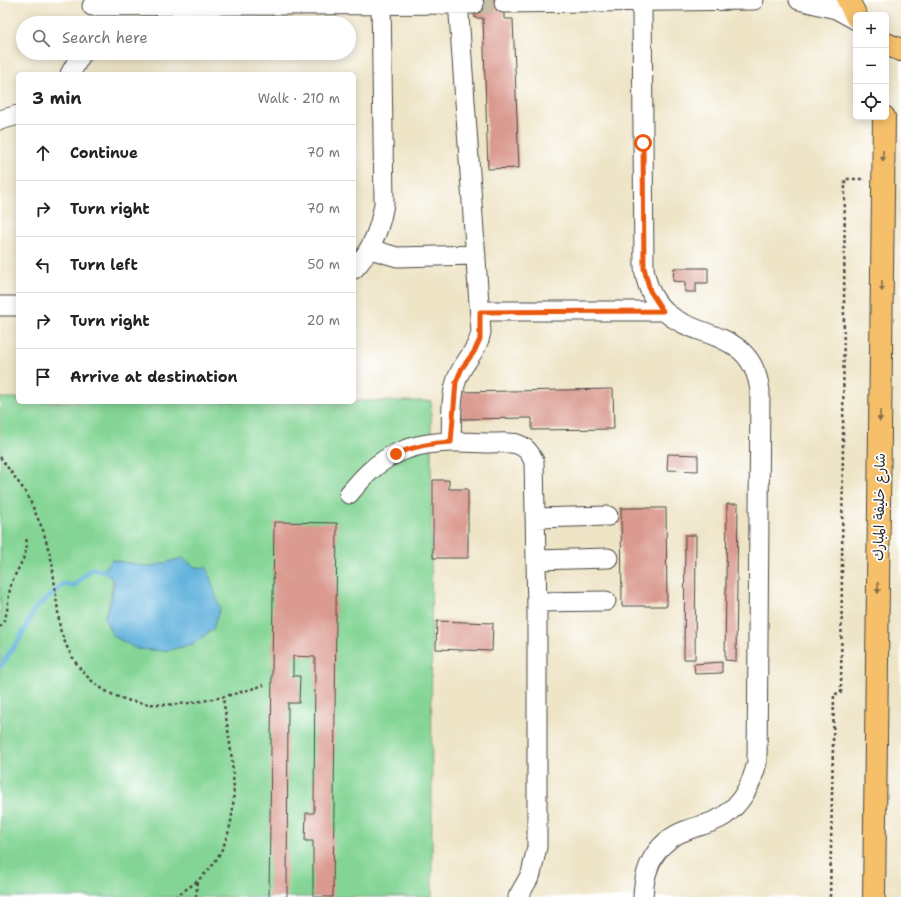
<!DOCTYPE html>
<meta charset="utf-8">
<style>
body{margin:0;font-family:"Shantell Sans","Playpen Sans Arabic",sans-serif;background:#f2f2f2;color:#222}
.controls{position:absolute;right:12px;top:12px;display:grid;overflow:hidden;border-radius:6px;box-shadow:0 2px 10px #0003}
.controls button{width:36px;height:36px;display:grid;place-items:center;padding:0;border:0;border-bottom:1px solid #e0e0e0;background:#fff;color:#222;font:20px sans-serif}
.stop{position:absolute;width:12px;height:12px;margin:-9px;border:3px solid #ea580c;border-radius:50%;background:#fff}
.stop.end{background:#ea580c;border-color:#fff;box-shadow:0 1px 4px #0008}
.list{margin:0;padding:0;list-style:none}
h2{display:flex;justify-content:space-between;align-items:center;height:52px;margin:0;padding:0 16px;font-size:17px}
h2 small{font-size:13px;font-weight:400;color:#767676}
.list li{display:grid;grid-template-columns:26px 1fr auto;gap:12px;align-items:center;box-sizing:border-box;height:56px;padding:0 16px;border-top:1px solid #e0e0e0}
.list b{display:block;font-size:15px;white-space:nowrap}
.list em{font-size:13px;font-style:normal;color:#767676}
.icon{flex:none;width:22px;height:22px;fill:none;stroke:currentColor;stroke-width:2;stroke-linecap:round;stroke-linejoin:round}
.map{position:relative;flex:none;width:901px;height:897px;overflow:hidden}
.search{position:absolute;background:#fff;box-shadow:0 2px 10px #0003;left:16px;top:16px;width:340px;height:44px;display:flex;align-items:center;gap:10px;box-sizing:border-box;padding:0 14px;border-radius:22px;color:#767676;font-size:15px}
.panel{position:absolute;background:#fff;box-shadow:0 2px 10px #0003;left:16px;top:72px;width:340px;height:332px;border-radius:6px}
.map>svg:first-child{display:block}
</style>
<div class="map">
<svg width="901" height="897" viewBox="0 0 901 897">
<rect width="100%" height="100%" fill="#fff"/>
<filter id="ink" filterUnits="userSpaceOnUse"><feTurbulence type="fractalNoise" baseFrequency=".025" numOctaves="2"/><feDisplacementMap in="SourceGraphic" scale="8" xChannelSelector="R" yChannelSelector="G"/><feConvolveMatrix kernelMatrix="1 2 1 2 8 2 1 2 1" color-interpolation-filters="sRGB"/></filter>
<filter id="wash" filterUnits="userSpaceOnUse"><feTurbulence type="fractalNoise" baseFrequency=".012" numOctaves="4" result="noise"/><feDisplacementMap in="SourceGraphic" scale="16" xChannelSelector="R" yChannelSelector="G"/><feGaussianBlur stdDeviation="0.9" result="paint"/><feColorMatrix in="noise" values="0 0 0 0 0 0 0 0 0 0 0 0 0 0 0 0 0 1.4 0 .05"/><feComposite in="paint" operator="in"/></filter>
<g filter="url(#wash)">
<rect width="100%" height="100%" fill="#eee4c6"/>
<path fill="#84d595" stroke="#588060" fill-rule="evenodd" d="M0,398H18V402L431,401L432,897H0ZM182,559L195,567L207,568L193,644L166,651L137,649L104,618C112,598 114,582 112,560L150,567Z"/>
<path fill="#63b3dd" stroke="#476f84" d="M182,558L195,567L207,568L220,608L213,629L193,644L166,651L137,649L113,636L104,618L111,601L114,581L102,571L112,560L150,567Z"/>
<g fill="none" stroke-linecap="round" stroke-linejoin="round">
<path stroke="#63b3dd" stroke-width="5" d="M0,667L19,640L35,609L64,584L74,586L91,569L102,571"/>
</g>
<g id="blocks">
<path fill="#da9a8f" d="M474,0H504V19H513L519,168L488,169L483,18H475Z
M674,268H708V283H696V292H685V282L673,281Z
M613,389L614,429L532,430V418L462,419L461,392Z
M668,454L698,455V471L667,470Z
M433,480H449V489H468V558H433Z
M727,504H738L736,661L725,660Z
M621,508H666L667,606H622Z
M274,522L337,523L333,897H313V841H305L306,813H314L315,657L293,656V676H300L299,703H288L287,897H269Z
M685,535H696L695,659H684Z
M437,621L493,623L492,651L436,649Z
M722,662V673L695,674L694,664Z"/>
</g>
</g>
<g filter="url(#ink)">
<use href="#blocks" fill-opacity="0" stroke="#484742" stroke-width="1"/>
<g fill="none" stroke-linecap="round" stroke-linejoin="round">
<path stroke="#c7bfa7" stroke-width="19" stroke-dasharray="19 10" stroke-linecap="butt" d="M474,4L504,3"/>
<g stroke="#484742" stroke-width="21">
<path id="minor" d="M799,0L836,9L856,20
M642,2L644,268C656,355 750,309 760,391L757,762C752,784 742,803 724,816C713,823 702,825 690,829C658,839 644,865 643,897
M504,3L754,0
M92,6L474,4
M70,74L82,53
M0,120L18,115
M370,249L397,257L476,255
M354,269C372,250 380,229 384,204L381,0
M0,306H18
M480,311H663
M451,442C452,423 450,400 456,382C461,363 478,352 481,332L458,0
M349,494C363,477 377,462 397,453C427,439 458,442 490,443C499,443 509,442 517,444C526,447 530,453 534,461L537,610V847L531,874L518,897
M536,518L608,516
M536,560L608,558
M537,602L606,601"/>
</g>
<g stroke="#484742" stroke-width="24">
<path id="major" d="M848,0L856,16
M886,44L901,50
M874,897L884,117"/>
</g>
<path stroke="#484742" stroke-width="2.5" stroke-dasharray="3 3" stroke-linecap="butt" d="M0,457L27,494L43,530L52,562L60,629C92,728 186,710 264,685
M0,627C9,615 7,603 10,589C14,570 30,557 26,537
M175,897C182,892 190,887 197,881C252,835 231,757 223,697
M196,897L198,881
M830,897L834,694L841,693L845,179H865"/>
<use href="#minor" stroke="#fff" stroke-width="19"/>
<use href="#major" stroke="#f6c06b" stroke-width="22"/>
</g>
<defs><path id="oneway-solid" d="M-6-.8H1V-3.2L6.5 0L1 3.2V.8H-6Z"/></defs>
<g fill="#866e48">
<use href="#oneway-solid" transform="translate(883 156) rotate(91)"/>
<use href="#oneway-solid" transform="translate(882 286) rotate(91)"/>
<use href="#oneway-solid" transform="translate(880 416) rotate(91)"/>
<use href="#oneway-solid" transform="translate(878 588) rotate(91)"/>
</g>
</g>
<g fill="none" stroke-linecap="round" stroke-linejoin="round" filter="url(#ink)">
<path stroke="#ea580c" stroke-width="5" d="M396,454C414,446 431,443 451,442L456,382L462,368L474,352L480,339V312L663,311L650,291L644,268L643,143"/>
</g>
<g text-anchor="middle" stroke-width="3.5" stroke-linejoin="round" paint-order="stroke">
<g font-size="14" fill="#2b2b2b" stroke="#fff">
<text transform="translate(879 507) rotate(-89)" y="5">شارع خليفة المبارك</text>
</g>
</g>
</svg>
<div class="controls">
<button>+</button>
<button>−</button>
<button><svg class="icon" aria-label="locate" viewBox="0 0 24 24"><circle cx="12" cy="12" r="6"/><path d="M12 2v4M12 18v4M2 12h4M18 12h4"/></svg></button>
</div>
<div class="stop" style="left:643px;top:143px"></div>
<div class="stop end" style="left:396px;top:454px"></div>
<div class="search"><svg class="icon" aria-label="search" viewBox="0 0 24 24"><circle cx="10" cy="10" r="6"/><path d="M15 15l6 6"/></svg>Search here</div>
<section class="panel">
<h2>3 min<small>Walk · 210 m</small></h2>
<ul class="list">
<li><svg class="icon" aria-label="ahead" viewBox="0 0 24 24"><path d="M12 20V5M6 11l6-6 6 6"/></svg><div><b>Continue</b></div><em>70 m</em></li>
<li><svg class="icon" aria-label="right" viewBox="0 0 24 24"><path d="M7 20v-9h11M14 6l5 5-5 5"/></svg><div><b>Turn right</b></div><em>70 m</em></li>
<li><svg class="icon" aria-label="left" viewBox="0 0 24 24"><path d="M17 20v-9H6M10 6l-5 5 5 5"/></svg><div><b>Turn left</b></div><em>50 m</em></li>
<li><svg class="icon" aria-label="right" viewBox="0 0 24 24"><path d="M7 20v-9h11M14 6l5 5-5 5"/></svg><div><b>Turn right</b></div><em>20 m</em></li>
<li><svg class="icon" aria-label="arrive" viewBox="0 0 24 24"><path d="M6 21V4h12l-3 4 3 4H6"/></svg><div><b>Arrive at destination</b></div></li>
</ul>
</section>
</div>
